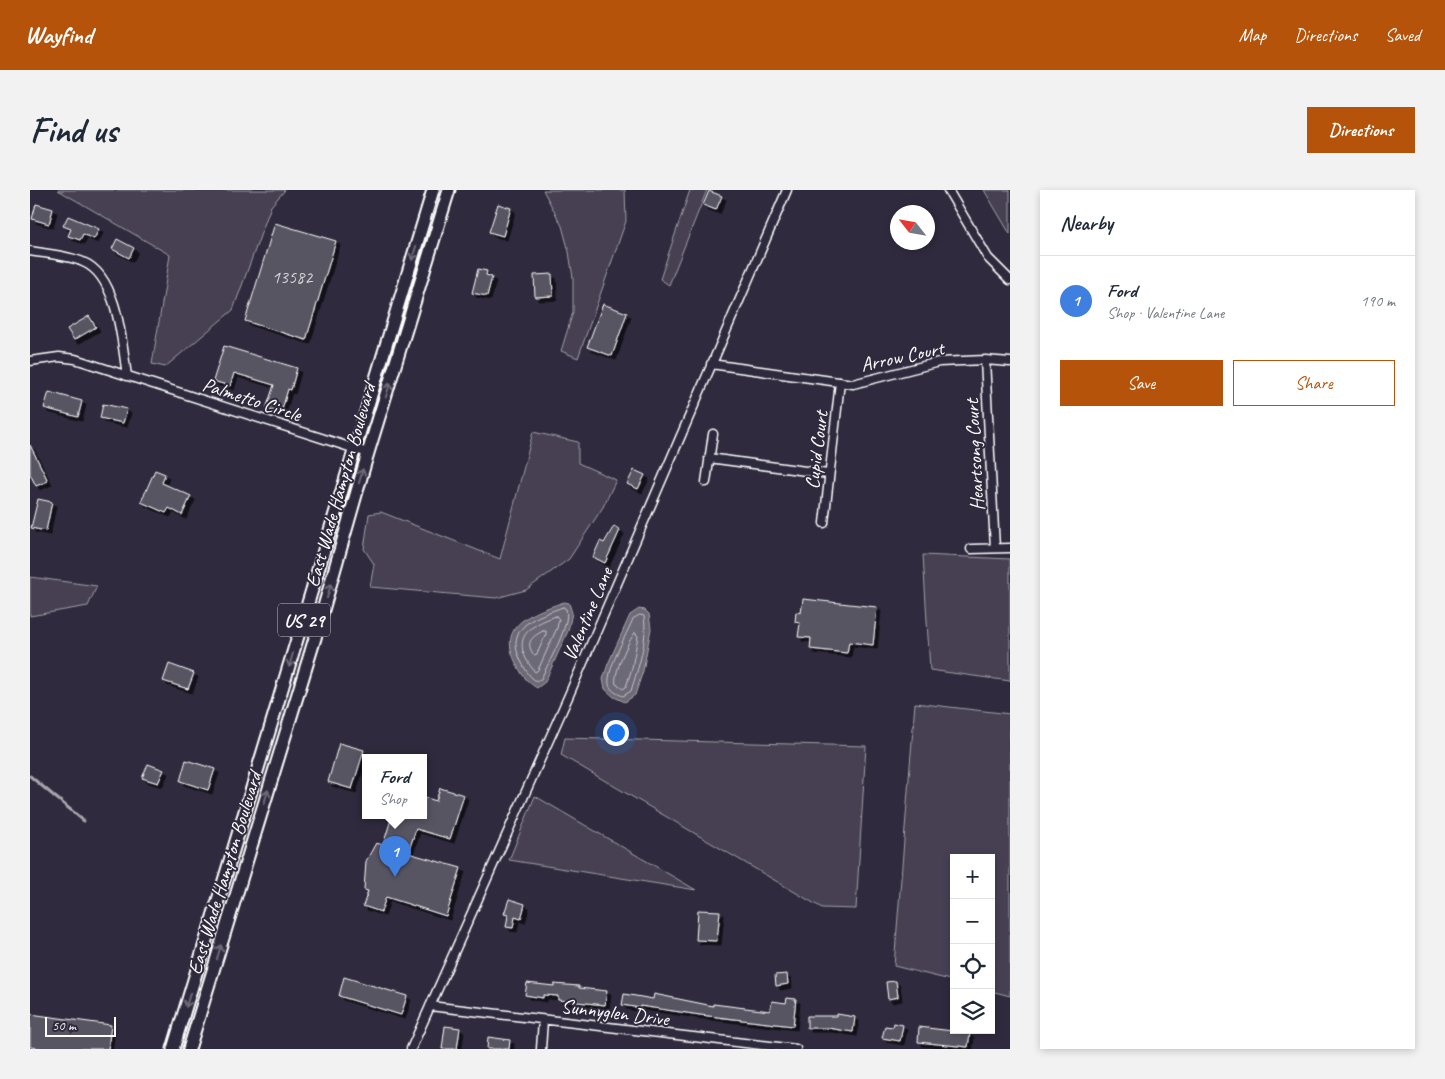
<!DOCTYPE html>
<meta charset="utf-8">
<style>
body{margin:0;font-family:Caveat,sans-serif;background:#f2f2f3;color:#1f2937}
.controls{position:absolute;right:15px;bottom:15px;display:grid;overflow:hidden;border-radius:0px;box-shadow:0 2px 8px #0003}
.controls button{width:45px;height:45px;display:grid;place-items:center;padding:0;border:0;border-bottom:1px solid #e0e1e3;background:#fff;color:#1f2937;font:25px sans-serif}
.compass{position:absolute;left:860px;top:15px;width:45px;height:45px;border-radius:50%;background:#fff;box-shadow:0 2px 8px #0003;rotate:301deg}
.scale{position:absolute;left:15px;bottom:12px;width:71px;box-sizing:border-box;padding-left:5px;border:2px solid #fff;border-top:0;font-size:14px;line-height:18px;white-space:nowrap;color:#fff;-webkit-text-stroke:4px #2f2a3d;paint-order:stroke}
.you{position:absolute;left:585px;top:542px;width:18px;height:18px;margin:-12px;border:4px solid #fff;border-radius:50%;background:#1a73e8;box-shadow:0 0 0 8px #1a73e833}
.badge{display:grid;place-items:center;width:32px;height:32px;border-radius:50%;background:#b45309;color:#fff;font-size:16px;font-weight:700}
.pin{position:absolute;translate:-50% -41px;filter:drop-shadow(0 1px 2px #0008)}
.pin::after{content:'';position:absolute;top:26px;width:18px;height:15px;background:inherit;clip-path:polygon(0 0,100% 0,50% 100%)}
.popup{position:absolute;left:332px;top:564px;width:65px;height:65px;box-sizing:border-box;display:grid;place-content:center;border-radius:0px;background:#fff;filter:drop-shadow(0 1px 4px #0005);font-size:16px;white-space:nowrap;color:#747a83}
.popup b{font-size:19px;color:#1f2937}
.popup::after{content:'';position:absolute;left:50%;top:100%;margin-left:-10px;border:10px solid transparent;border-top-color:#fff}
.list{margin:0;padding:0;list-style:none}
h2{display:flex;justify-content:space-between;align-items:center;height:65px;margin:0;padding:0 20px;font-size:21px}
h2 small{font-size:16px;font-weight:400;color:#747a83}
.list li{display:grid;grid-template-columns:32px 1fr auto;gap:15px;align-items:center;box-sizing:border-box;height:90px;padding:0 20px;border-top:1px solid #e0e1e3}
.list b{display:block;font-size:19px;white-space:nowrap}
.list p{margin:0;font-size:16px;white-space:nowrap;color:#747a83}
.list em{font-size:16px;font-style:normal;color:#747a83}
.actions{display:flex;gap:10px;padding:15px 20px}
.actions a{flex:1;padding:11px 0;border:1px solid #b45309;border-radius:0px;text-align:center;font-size:18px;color:#b45309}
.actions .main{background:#b45309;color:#fff}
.icon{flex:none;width:28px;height:28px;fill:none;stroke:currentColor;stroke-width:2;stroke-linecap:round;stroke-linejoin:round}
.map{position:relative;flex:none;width:980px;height:859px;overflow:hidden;border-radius:0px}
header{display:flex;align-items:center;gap:30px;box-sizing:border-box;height:70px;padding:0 25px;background:#b45309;color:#fff}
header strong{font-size:24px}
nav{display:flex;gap:28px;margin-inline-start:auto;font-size:18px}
.intro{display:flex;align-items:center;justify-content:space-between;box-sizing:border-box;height:120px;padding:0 30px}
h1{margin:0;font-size:35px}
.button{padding:12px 22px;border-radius:0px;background:#b45309;color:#fff;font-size:18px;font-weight:700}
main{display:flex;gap:30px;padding:0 30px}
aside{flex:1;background:#fff;border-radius:0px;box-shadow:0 2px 8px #0003}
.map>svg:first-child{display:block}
</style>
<header>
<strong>Wayfind</strong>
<nav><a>Map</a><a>Directions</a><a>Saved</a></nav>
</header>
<div class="intro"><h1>Find us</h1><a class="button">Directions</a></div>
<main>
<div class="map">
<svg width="980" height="859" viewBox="0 0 980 859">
<defs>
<filter id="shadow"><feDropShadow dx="4" dy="4" stdDeviation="0" flood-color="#0009"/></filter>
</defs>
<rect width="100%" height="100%" fill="#2f2a3d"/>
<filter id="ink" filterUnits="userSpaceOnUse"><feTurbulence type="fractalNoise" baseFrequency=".02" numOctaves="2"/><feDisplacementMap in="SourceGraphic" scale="10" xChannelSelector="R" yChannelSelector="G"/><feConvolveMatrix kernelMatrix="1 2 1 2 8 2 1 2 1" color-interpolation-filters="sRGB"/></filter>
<g filter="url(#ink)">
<path fill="#464152" stroke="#a2a0a8" d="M28,0H255L241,16L203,120L135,177L122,174L140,65Z
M513,0H595L596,31L548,168L531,161L543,122V88L539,62L532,36Z
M660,0H677L639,95L630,89Z
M954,0H980V44Z
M503,242L548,252V273L586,290L573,317L539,369L496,400L466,408L340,397L344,374L334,359L339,324L351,322L470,369Z
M893,365L980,369V491L900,480Z
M0,387L67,396L58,416L0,426Z
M885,513L980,524V806L961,801V668H924V791L864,776Z
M535,548L836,556L826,719L792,718L531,565Z
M505,606L666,700L479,670Z"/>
<path fill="#6d6a77" stroke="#a7a6ad" d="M534,412L539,413L542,423L538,441L515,492L507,498C495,491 491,483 485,471C467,433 505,422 534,412Z
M609,419L615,420L619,424L621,439L613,481L605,505L595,512L584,507L575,499L573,489L578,474L600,425Z"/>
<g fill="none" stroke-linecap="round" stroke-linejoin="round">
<path stroke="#c5c3c9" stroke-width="1" d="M533,417L536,419C541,435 518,473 511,489L506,491C498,486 494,477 490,469C474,436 508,426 533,417Z
M610,425L614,426C618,451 608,478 601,501L593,506C588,504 583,502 580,497C573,485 598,442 603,429Z
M526,426L529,429L527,438L508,480L505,482C480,451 494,437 526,426Z
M513,441H516V444L507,464L504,465C495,453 501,447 513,441Z
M605,443L608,446L602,478L596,497L593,499L586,494C583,484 598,451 605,443Z"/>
<path stroke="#a7a6ad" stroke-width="3" d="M0,586L54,631"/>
</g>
<path fill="#595564" stroke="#fff" filter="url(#shadow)" d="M679,1L692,6L686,20L673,15Z
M6,14L23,19L19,34L2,29Z
M468,14L481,18L473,46L459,42Z
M38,26L69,39L64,49L53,44L50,50L38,46L41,39L33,36Z
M245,33L306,51L276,150L215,131Z
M87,49L104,58L99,68L82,59Z
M448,79L457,81L456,85L462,87L457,106L442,103Z
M522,84L523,106L505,107L504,85Z
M573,114L597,123L582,166L557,157Z
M59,126L66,137L44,150L37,139Z
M194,156L267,178L261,200L258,199L251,223L236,219L244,195L204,183L200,196L183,191Z
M19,202L52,211L48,227L14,218Z
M73,214L97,219L93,233L70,228Z
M0,255L18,291L6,296L0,284Z
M125,280L135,284L132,293L161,306L152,325L139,318L136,323L111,312Z
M604,280L615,285L608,299L597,294Z
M8,309L22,312L16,341L1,338Z
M584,336L590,340L575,373L563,367L570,351L574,353Z
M773,409L847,417L843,455L819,452L817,463L780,459L781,448L768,447L770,433L765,432L766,422L771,423Z
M139,474L164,483L158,499L133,491Z
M309,553L334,560L322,599L298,592Z
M156,570L185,579L178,600L150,591Z
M118,574L134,580L128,593L112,588Z
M410,598L434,605L420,649L386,639L378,663L431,678L416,726L356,707L351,722L333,716L338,701L334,700L336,671L346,653L353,655L362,626H394V607L406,611Z
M479,709L495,714L491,729L485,727L483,738L476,737L478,725L474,724Z
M668,720L690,721L687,751L666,750Z
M757,784L758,794L746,796L745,785Z
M314,787L377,806L371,825L309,806Z
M866,791L868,807L858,809L856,792Z
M497,793L524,796V794L549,796V798L577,801L575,815L528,810V806L513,805V808L495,805Z
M594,804L623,809L624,804L683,816V814L740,821L742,811L756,813L757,808L766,809L763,836L670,825L610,816V818L592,815Z
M0,824L81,835L78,859H15L0,857Z
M807,824L825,827L823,842L798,838H777V826H807Z
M864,833L873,835L870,851L852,848L855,836L863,837Z
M415,836L430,838L427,859H412Z
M889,837L940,843L938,857L888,852Z
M458,847L480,850L479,859H457Z"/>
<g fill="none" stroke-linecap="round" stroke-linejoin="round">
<g stroke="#fff" stroke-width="11">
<path id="street" d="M918,0L958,68L980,90
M0,61C17,64 37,65 53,72C88,86 92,153 97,186
M955,170L965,358
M0,171L29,167L45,169L338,263
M681,174L823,194L909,172L955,170L980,172
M679,268L798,284
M676,292L683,244
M794,333L810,192
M941,359L980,358
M400,816L766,859
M381,859L539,505L757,0
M511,859L513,830"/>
</g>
<g stroke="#fff" stroke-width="15">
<path id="primary" d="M143,859L403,0
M159,859L285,448L338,263L419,0"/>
</g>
<use href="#street" stroke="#2f2a3d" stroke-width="8"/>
<use href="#primary" stroke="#2f2a3d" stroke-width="11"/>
</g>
<defs><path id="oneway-shaft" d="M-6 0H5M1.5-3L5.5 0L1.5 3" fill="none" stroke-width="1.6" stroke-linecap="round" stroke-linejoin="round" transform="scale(1.25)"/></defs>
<g stroke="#6d6a77">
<use href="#oneway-shaft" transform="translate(384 63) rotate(107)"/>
<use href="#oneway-shaft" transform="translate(358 200) rotate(-73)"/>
<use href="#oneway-shaft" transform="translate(331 286) rotate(-74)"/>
<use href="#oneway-shaft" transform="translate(299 401) rotate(-74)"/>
<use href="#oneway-shaft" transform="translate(261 470) rotate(106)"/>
<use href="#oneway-shaft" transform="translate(236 607) rotate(-73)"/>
<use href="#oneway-shaft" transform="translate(189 762) rotate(-73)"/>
<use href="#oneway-shaft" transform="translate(158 810) rotate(107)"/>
</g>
</g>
<g text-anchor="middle" stroke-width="4" stroke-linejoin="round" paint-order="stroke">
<g font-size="18" fill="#d6d4d8">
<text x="262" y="93">13582</text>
</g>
<rect fill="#2f2a3d" stroke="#c1bfc5" stroke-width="1" x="248" y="413.5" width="52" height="33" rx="4"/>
<g font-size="19" font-weight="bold" fill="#fff">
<text x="274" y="437">US 29</text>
</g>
<g font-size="20" fill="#fff" stroke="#2f2a3d">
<text transform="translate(872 166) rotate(-12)" y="7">Arrow Court</text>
<text transform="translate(222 209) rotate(18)" y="7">Palmetto Circle</text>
<text transform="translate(786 260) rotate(-83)" y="7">Cupid Court</text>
<text transform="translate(944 265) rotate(-93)" y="7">Heartsong Court</text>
<text transform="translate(310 295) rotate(-74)" y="7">East Wade Hampton Boulevard</text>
<text transform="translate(557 424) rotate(-67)" y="7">Valentine Lane</text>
<text transform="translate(194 683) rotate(-73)" y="7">East Wade Hampton Boulevard</text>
<text transform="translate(585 822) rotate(7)" y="7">Sunnyglen Drive</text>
</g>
</g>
</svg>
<div class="controls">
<button>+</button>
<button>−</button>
<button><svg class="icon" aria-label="locate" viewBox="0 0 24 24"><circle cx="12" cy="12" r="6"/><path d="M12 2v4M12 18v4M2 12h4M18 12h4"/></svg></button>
<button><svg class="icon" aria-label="layers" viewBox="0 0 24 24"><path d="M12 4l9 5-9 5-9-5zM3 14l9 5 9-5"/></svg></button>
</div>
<svg class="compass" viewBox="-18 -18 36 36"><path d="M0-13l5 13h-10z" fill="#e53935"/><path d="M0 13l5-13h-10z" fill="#747a83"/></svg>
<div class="scale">50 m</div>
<div class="you"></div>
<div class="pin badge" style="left:365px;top:687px;background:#3f7fe0">1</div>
<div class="popup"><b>Ford</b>Shop</div>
</div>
<aside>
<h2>Nearby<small></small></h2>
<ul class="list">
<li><span class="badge" style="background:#3f7fe0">1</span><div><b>Ford</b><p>Shop · Valentine Lane</p></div><em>190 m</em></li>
</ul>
<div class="actions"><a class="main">Save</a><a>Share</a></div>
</aside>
</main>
